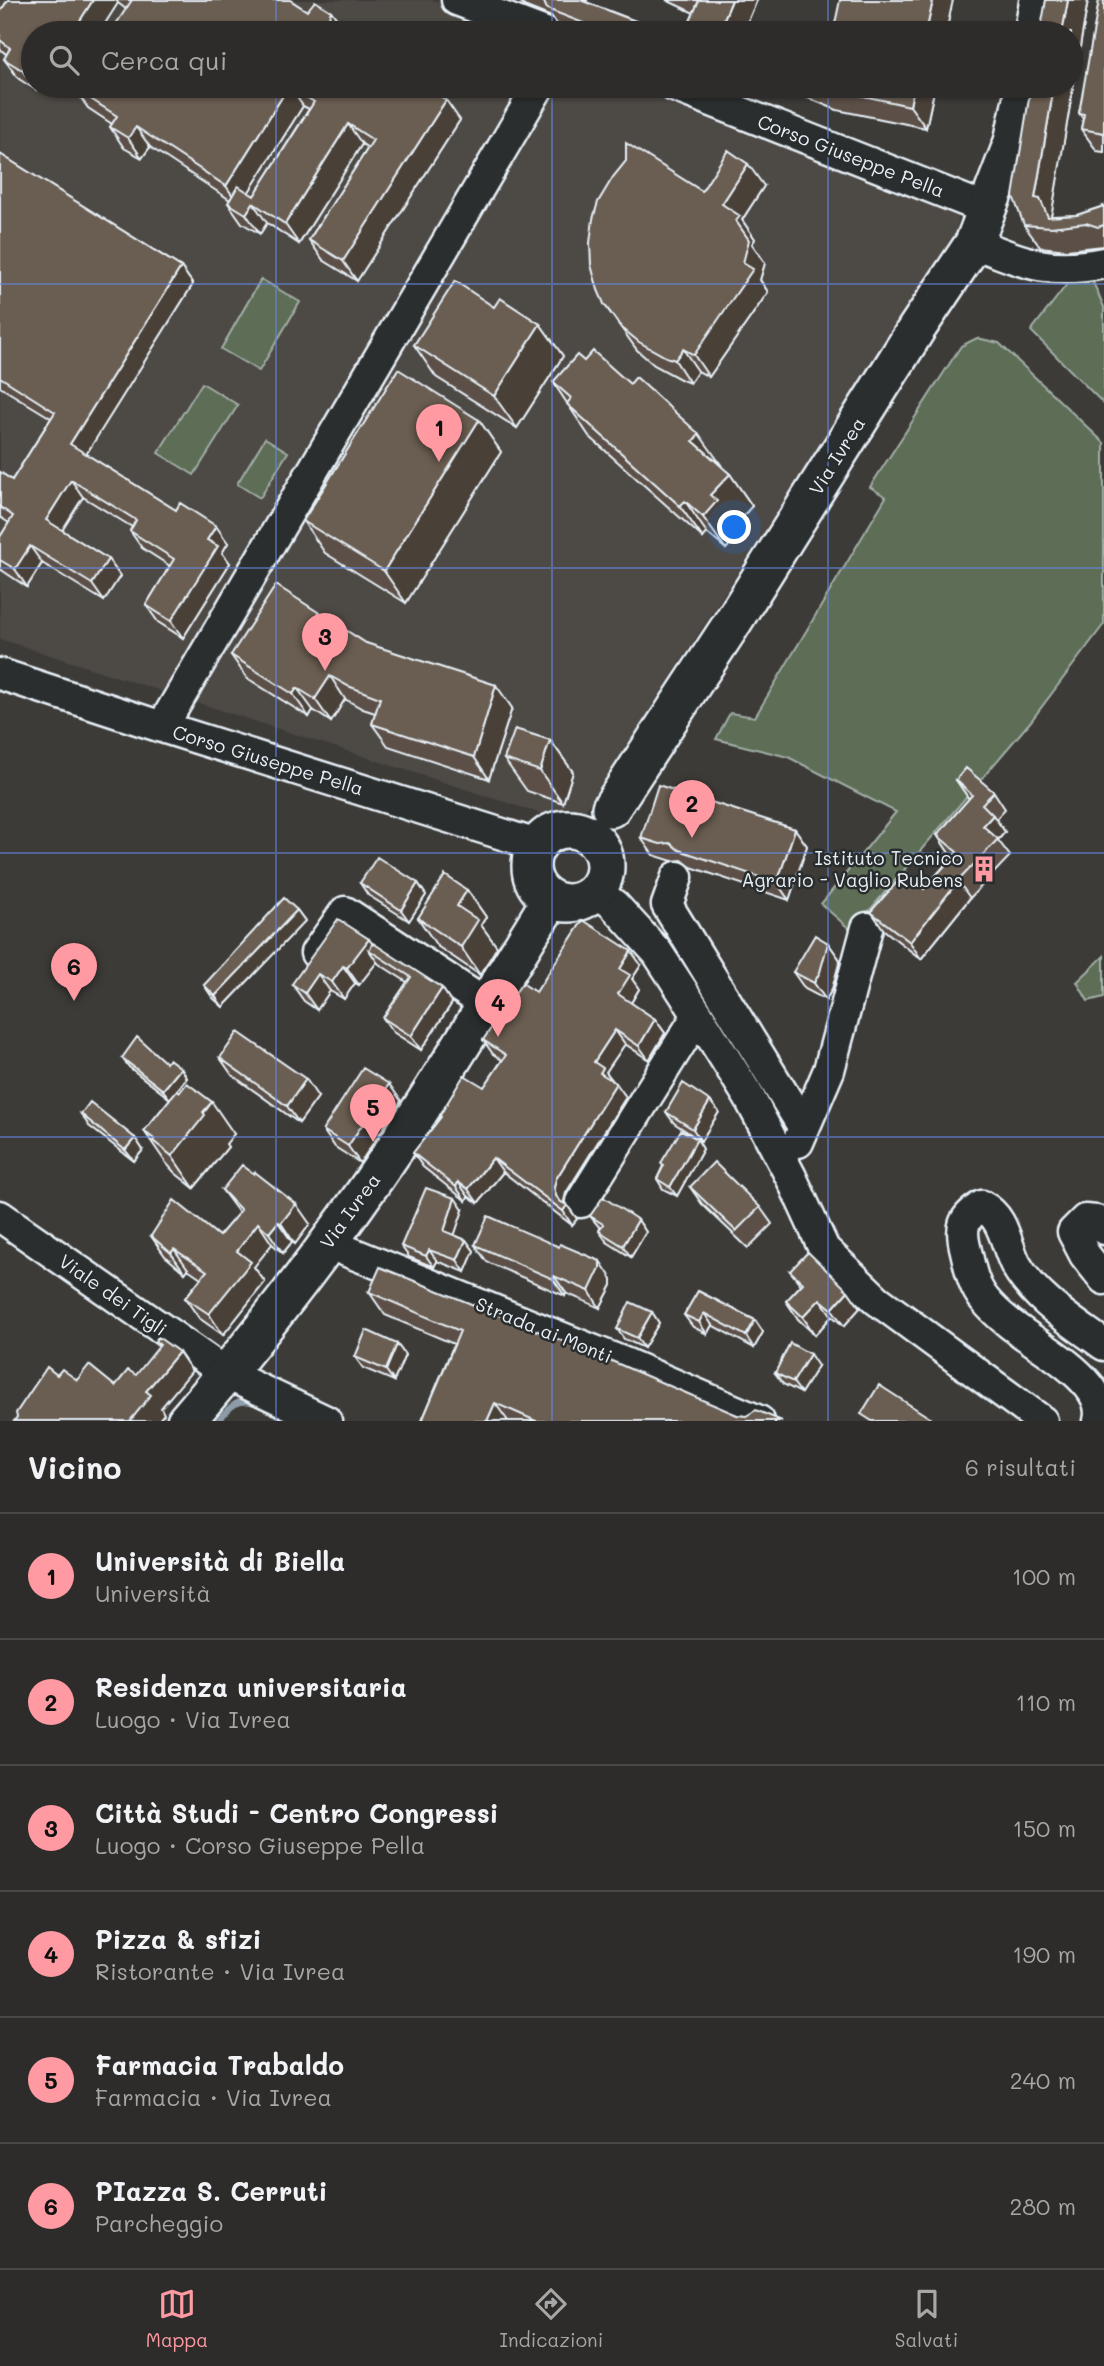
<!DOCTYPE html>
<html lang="it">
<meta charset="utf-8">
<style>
body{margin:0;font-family:Mali,sans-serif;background:#3a3836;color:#f1f3f6}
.you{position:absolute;left:735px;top:528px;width:24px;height:24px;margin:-18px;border:5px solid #fff;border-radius:50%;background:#1a73e8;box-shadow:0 0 0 10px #1a73e833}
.badge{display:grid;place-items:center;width:46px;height:46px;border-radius:50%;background:#ff9aa2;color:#111;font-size:23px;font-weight:700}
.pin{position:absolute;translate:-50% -58px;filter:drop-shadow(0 2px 4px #0008)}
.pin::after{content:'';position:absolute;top:37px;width:24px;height:21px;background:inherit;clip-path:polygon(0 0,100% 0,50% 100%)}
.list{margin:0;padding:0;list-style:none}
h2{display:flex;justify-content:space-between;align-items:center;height:91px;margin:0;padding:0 28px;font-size:30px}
h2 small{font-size:23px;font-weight:400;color:#a7a7a8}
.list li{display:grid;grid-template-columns:46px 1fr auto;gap:21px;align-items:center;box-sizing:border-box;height:126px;padding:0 28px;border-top:2px solid #494847}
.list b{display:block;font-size:26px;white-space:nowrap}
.list p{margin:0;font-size:23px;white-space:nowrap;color:#a7a7a8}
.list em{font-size:23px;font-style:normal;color:#a7a7a8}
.icon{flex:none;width:38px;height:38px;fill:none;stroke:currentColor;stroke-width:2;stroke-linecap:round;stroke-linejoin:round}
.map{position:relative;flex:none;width:1104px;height:1421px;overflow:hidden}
.search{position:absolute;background:#2e2c2a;box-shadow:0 2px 5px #0004;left:21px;right:21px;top:21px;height:77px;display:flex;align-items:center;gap:18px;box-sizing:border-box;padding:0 24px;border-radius:38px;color:#a7a7a8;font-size:26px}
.sheet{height:847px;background:#2e2c2a}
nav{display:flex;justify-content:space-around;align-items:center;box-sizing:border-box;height:98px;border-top:2px solid #494847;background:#2e2c2a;font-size:19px;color:#a7a7a8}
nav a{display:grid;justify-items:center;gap:4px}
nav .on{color:#ff9aa2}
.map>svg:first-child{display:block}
</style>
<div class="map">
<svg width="1104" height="1421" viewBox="0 0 1104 1421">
<rect width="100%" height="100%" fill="#3d3b38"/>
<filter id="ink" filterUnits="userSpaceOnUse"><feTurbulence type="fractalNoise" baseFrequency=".0143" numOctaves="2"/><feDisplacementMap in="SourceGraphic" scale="14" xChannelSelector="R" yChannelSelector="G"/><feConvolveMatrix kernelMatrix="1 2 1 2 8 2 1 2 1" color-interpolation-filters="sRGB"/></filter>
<g filter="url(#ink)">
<path fill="#4d4844" d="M0,0H432L515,33H33V86H645L959,212L957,231L576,825L0,639Z"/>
<path fill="#5d6d56" stroke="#a2afa7" stroke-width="2" d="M261,279L300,302L259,371L221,349Z
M1071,279L1092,280L1104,307V404L1031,331Z
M977,338L999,343L1104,443V624L1031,721L852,931L821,904L896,812L788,757L716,739L730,713L755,717L886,497L870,487L961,346Z
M202,383L238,405L194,475L158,453Z
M265,438L288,452L260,498L237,484Z
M1104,956V997L1088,1001L1077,982Z"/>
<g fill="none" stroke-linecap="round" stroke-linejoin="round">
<path stroke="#8e9ca9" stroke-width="6" d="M218,1421C229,1408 237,1397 255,1403"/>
<g stroke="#e8f1f8" stroke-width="35">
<path id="minor" d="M457,0L545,33
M674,86L989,210
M974,243C1026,263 1047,274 1104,263
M0,674L162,727L537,845
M162,727L539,86
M677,877L667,905L804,1128
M596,891L614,905L657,952L698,1015L749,1097L791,1177L824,1249L877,1300L1042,1421
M316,953L345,912L487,1005
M798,1142L829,1070L867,928
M581,1202L698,1015
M0,1216L227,1374L326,1421
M1104,1229L1096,1221L1085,1220L1073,1232L1085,1255L1104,1279
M327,1243L629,1365L759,1421
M1099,1421C1102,1409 1097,1396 1089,1386C1062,1353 1013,1334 985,1300C973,1286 970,1268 966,1251C960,1228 962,1218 982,1206C1005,1218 1005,1244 1016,1265C1036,1300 1073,1322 1104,1345"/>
</g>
<g stroke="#e8f1f8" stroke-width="42">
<path id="major" d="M1033,33L1039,0
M611,808L729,628L917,328L974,243L1013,142L1025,86
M531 866a37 37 0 1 1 74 0a37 37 0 1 1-74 0Z
M186,1421C261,1334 332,1242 396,1147C450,1066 500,982 551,899"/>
</g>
<use href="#minor" stroke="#2a2d2e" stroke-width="30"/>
<use href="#major" stroke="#2a2d2e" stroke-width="37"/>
</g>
<path fill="#5b5046" stroke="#e8f1f8" stroke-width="2" fill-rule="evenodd" d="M8,0H290L307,11H331L346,31L126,9L118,3L33,33V86H39L36,90L19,79L4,59L7,55L0,49V12Z
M519,0H587L586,2L667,33H567L562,31L552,17L524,6Z
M666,0H757L743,33H685L694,13Z
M1046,0H1088L1051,215L1052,216L1077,215L1104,206V246L1067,250L1040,247L1024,225Z
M1104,0V152L1097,151L1081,129L1083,119L1079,113Z
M53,86H66L62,92Z
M424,86L460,120L357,281L323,260L309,240L368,148L362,144L299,244L267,223L260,234L242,223L228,203L230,200L150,147L142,158L124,148L110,127L112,124L88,108L74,88ZM303,106L309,109L254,196L248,193Z
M779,86H935L926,128L837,110Z
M0,154L181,267L193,284L86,454L228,543L222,553L230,563L183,638L158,622L146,605L170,566L142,548L130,531L132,527L83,497L62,530L108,559L120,576L104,601L42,563L27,587L0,569V537L9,523L0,517V472L12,480L51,418L0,387Z
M626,161L702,191L764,186L742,220L755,239L752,244L765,263L760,280L768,292L709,377L698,371L690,383L682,380L654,365L637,350L604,304Z
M494,307L540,324L563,356L517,428L436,377L414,345Z
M584,361L730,474L752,506L734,526L739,534L726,549L707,533L703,538L589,436L553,382Z
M479,420L501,452L406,603L325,553L303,521Z
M366,643L512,708L489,779L388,746L372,724L375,713L363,709L345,699L331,722L313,710L309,717L247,678L231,655Z
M550,740L573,772L563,803L527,791L504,759Z
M956,780L994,792L1005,809L996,819L1005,832L998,840L1010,856L970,898L921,959L884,930L872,913L924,889L953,856L949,853L937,835L969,799Z
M795,829L807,846L789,900L691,867L682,860L672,861L653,855L641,838Z
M360,883H418L426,895L409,921L368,895Z
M467,890L486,917L481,925L497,947L480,975L437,946L418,918Z
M297,910L305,921L223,1007L212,997L204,985Z
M828,943L840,960L832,989L826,1000L805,989L793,972Z
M372,944L442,988L452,1003L421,1050L393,1032L383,1018L407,982L379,964L377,962L359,985L355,983L344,999L330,991L317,1010L304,1001L292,984Z
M641,965L632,979L639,989L631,1003L655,1019L665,1033L649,1060L625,1044L606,1072L626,1097L566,1193L564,1201V1203L567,1205L577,1219L572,1225L503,1172L478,1203L468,1196L466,1201L423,1167L413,1153L441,1117L440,1115L484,1087L502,1060L493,1054L483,1040L536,992Z
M122,1058L166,1063L181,1068L187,1078L177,1090L234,1134L226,1144L228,1147L194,1188L175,1173L166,1163L144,1131L170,1099L129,1067Z
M220,1058L318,1097L299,1123L232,1075Z
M389,1084L401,1101L360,1163L335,1147L323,1130Z
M710,1101L719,1112L701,1141L674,1123L666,1112Z
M81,1114L135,1138L143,1150L134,1161L89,1126Z
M697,1139L703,1149L677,1196L663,1189L657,1179L663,1166L661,1163Z
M690,1187L760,1207L772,1224L748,1248L702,1204Z
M222,1190L310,1224L295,1244L292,1242L283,1253L272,1244L254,1267L265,1282L223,1335L199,1318L185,1298L201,1278L188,1269L185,1273L165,1256L151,1236H219L239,1213Z
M463,1210L454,1235L466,1240L474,1251L465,1272L437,1261L434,1267L409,1257L401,1246Z
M590,1216L638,1220L646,1232L631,1257L607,1242L599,1231L600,1228Z
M475,1245L559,1247L612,1279V1285L600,1308L566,1293L565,1296L487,1262Z
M790,1271L848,1291L860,1308L844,1326L832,1316L815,1335L798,1319L786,1301L801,1285Z
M698,1291L755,1320L763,1332L754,1348L712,1325L707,1334L693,1327L684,1315Z
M369,1292L737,1415L782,1421H422L454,1344L385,1315Z
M652,1312L659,1323L644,1348L624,1339L617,1329Z
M397,1344L405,1355L394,1381L363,1368L355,1357Z
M818,1366L801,1393L783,1384L775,1373Z"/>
<path fill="#4a4139" stroke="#e8f1f8" stroke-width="2" d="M93,0H116L118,3L99,33H72Z
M732,0H757L743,33H718Z
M933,0H953L946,33H926Z
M1068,0H1088L1052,212L1051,215L1056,221L1055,227L1035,198L1054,86H1071V33H1062Z
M331,11L346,31L345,33H334L327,22Z
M29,60L33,66V86H39L36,90L22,70Z
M58,86H66L62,92Z
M289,86L303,106L240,206L226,186Z
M914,86H935L926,128L910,106Z
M446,100L460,120L357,281L343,261Z
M348,124L362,144L299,244L285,224Z
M136,127L150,147L142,158L128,138Z
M748,164L764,186L742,220L755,239L752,244L765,263L760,280L768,292L709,377L694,355L743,263L722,204Z
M253,203L267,223L260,234L246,214Z
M181,267L193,284L82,461L70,444Z
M540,324L563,356L517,428L494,396Z
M683,349L698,371L690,383L675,360Z
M479,420L501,452L406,603L384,571Z
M699,434L722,466L693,441Z
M730,474L752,506L734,526L739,534L726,549L703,517L710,495Z
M71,480L83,497L58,537L46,520Z
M685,501L707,533L703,538L680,506Z
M216,526L228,543L222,553L230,563L183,638L171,621L207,540Z
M30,546L42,563L27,587L15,569Z
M108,559L120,576L104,601L92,584Z
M330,676L345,699L331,722L315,699Z
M496,685L512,708L489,779L474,757Z
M297,688L313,710L309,717L293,694Z
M550,740L573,772L563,803L540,771Z
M993,815L1005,832L998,840L983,826Z
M795,829L807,846L789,900L777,883Z
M958,881L970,898L921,959L910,942Z
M418,883L426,895L409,921L401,910Z
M467,890L486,917L481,925L497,947L480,975L461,947L457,906Z
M297,910L305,921L223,1007L215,996Z
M369,939L381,956L369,950L377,962L359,985L347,968Z
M828,943L840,960L832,989L826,1000L814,983Z
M631,951L641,965L632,979L639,989L628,1008L618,994L620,969Z
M343,966L355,983L344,999L332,982Z
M318,974L330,991L317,1010L305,993Z
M442,988L452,1003L421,1050L411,1036Z
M655,1019L665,1033L649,1060L639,1046Z
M615,1030L625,1044L606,1072L613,1082L610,1087L594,1062Z
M181,1068L187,1078L170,1099L163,1090Z
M306,1079L318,1097L299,1123L287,1106Z
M616,1083L626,1097L566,1193L564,1201L565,1208L567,1205L577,1219L572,1225L563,1211L556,1196L554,1187L556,1179Z
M389,1084L401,1101L360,1163L348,1146Z
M710,1101L719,1112L701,1141L693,1129Z
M212,1102L234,1134L226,1144L228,1147L194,1188L172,1156Z
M135,1138L143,1150L134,1161L125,1150Z
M697,1139L703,1149L677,1196L670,1187Z
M493,1158L503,1172L478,1203L468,1189Z
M458,1182L468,1196L466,1201L456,1187Z
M455,1198L463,1210L452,1242L444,1231Z
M296,1204L310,1224L295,1244L281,1223Z
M638,1220L646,1232L631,1257L623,1246Z
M278,1222L292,1242L283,1253L269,1233Z
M258,1223L272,1244L254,1267L265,1282L223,1335L209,1314L237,1251Z
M466,1240L474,1251L465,1272L457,1260Z
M174,1249L188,1269L185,1273L171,1253Z
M429,1250L437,1261L434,1267L426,1256Z
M600,1261L612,1279V1285L600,1308L589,1291Z
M554,1276L566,1293L565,1296L553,1279Z
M848,1291L860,1308L844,1326L832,1309Z
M820,1299L832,1316L815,1335L803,1317Z
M652,1312L659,1323L644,1348L637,1338Z
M704,1313L712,1325L707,1334L699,1322Z
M755,1320L763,1332L754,1348L746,1336Z
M397,1344L405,1355L394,1381L386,1370Z
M179,1352L192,1371L161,1408L164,1414L158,1421H130L146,1391Z
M810,1354L818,1366L801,1393L793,1382Z
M495,1403L508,1421H487Z"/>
<path fill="#6a5d51" stroke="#e8f1f8" stroke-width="2" d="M8,0H93L72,33H33V62L29,60L22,70L4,59L10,48L0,40V12Z
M132,0H290L307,11L315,1L331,11L327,22L343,33H110Z
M543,0H580L667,33H609L547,9Z
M699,0H732L718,33H685Z
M840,0H933L926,33H833Z
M1046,0H1068L1062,33H1040Z
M1099,0H1104V133L1081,129L1084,114L1079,113Z
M76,86H424L446,100L343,261L309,240L373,140L348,124L285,224L253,203L246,214L228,203L238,186L254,196L314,102L289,86L226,186L136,127L128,138L110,127L117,116L74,88Z
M817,86H914L910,106Z
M1031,86H1054L1035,198L1040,199L1048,217L1077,215L1104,206V225L1098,227L1086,223L1051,227L1024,225L1013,196Z
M626,143L702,191L728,150L748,164L722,204L740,216L736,221L749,240L743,263L753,269L694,355L683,349L675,360L666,357L639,342L622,328L604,304L598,290L591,265L590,243L593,219L598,202L613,177L626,161Z
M0,154L181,267L70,444L176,510L180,503L216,526L207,540L218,546L171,621L146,605L174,559L130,531L136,520L71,480L46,520L108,559L92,584L30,546L15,569L0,560V537L13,516L0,507V472L12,480L55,412L0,377Z
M455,281L494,307L500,298L540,324L494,396L414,345Z
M593,351L630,384L636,377L699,434L693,441L730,474L710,495L717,501L703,517L685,501L680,506L567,404L571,398L553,382L577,355L584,361Z
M398,369L479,420L384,571L303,521Z
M276,585L366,643L496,685L474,757L372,724L380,698L348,686L330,676L315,699L297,688L293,694L231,655Z
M515,729L550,740L540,771L504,759Z
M966,768L994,792L982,804L993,815L983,826L998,839L958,881L910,942L872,913V910L906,872L924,889L957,852L937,835L972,795L956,780Z
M658,785L795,829L777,883L679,850L670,843L660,844L641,838Z
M377,857L418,883L401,910L360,883Z
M445,875L467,890L457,906L478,920L461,947L418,918Z
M284,898L297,910L215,996L204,985Z
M338,919L369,939L347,968L343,966L332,982L318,974L305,993L292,984Z
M583,920L631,951L620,969L630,975L618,994L655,1019L639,1046L615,1030L594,1062L603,1068L600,1073L616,1083L556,1179L554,1187L556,1196L561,1202L567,1205L563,1211L493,1158L468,1189L458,1182L456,1187L413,1153L441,1117L440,1115L464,1075L484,1087L506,1055L483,1040L522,983L536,992Z
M815,935L828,943L820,972L814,983L793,972Z
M373,943L442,988L411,1036L383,1018L411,977L369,950Z
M238,1032L306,1079L287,1106L220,1058Z
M137,1037L166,1063L169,1059L181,1068L163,1090L122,1058Z
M363,1068L389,1084L348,1146L323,1130Z
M187,1083L212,1102L203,1112L205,1115L172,1156L153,1141L154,1139L144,1131L177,1090L180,1092Z
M683,1083L710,1101L693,1129L666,1112Z
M90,1102L135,1138L125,1150L81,1114Z
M681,1130L697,1139L670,1187L657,1179L664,1165L661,1163Z
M714,1162L760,1207L736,1231L690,1187Z
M242,1165L254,1174L255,1172L296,1204L281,1223L278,1222L269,1233L258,1223L237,1251L251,1262L209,1314L185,1298L207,1271L174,1249L171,1253L151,1236L174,1200L219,1236L241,1210L222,1190Z
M426,1188L455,1198L444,1231L466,1240L457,1260L429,1250L426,1256L401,1246Z
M603,1197L638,1220L623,1246L599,1231L603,1224L590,1216Z
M488,1216L559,1247L560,1244L600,1261V1268L589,1291L554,1276L553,1279L475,1245Z
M808,1252L848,1291L832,1309L820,1299L803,1317L786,1301L803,1283L790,1271Z
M380,1267L607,1359L737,1415L746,1416L756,1410L782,1421H536L495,1403L487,1421H422L460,1331L369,1292Z
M698,1291L755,1320L746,1336L704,1313L699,1322L684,1315Z
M630,1302L652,1312L637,1338L617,1329Z
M366,1330L397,1344L386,1370L355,1357Z
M158,1337L179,1352L146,1391L151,1395L130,1421H14L17,1417L16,1413L47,1367L57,1375L62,1369L77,1380L89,1365L115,1386L128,1370L136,1375L160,1345L155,1341Z
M790,1343L810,1354L793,1382L775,1373Z
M879,1385L930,1418L928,1421H872L861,1414Z"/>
</g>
<path fill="none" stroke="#6487e3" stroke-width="2" stroke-opacity="0.55" d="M276,0V33M552,0V33M828,0V33M276,86V1421M552,86V1421M828,86V1421M0,284H1104M0,568H1104M0,853H1104M0,1137H1104"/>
<defs>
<g id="building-bare" transform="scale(2.1)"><path d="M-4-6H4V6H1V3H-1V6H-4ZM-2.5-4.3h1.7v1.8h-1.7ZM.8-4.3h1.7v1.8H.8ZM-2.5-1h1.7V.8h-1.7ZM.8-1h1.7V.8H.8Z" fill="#ff9aa2" stroke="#2a2d2e" stroke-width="2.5" paint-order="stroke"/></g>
</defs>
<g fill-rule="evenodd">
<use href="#building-bare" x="984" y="869"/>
</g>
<g text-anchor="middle" stroke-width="5" stroke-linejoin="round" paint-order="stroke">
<g font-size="19" fill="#e8f1f8" stroke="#2a2d2e">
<text transform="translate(851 156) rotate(21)" y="7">Corso Giuseppe Pella</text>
<text transform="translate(837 456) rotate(-58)" y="7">Via Ivrea</text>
<text transform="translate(268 760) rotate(17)" y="7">Corso Giuseppe Pella</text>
<text transform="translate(350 1211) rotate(-54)" y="7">Via Ivrea</text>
<text transform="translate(113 1295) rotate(35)" y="7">Viale dei Tigli</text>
<text transform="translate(544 1330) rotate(22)" y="7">Strada ai Monti</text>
</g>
<g font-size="19" fill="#e8f1f8" stroke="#2a2d2e" text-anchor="end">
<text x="963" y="865">Istituto Tecnico<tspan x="963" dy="22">Agrario - Vaglio Rubens</tspan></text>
</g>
</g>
</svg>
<div class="you"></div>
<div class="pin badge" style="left:439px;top:462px">1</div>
<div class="pin badge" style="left:692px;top:838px">2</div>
<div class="pin badge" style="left:325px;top:671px">3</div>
<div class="pin badge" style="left:498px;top:1037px">4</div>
<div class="pin badge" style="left:373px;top:1142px">5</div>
<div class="pin badge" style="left:74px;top:1001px">6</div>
<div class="search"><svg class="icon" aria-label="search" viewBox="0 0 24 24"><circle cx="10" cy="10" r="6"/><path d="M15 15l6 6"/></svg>Cerca qui</div>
</div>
<section class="sheet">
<h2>Vicino<small>6 risultati</small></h2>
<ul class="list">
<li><span class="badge">1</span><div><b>Università di Biella</b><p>Università</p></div><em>100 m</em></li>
<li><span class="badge">2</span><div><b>Residenza universitaria</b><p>Luogo · Via Ivrea</p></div><em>110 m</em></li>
<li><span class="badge">3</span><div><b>Città Studi - Centro Congressi</b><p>Luogo · Corso Giuseppe Pella</p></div><em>150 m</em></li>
<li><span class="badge">4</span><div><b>Pizza &amp; sfizi</b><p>Ristorante · Via Ivrea</p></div><em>190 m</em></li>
<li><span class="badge">5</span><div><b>Farmacia Trabaldo</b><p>Farmacia · Via Ivrea</p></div><em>240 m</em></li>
<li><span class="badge">6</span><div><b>PIazza S. Cerruti</b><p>Parcheggio</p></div><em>280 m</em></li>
</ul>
</section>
<nav>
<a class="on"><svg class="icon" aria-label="map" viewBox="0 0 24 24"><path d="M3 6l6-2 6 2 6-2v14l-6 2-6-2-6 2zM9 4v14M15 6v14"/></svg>Mappa</a>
<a><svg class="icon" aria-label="directions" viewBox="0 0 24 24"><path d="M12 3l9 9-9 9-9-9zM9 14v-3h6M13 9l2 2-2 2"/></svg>Indicazioni</a>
<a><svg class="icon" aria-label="saved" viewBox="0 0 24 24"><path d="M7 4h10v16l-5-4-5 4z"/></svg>Salvati</a>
</nav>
